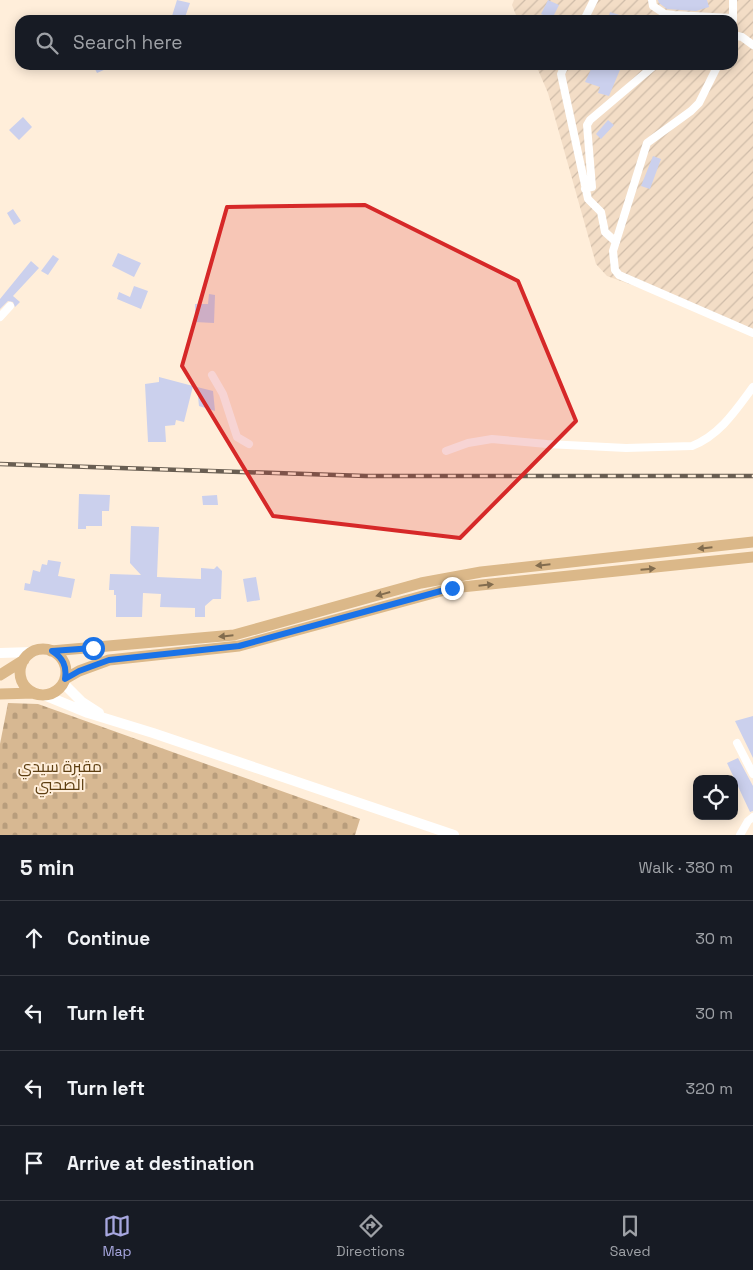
<!DOCTYPE html>
<meta charset="utf-8">
<style>
body{margin:0;font-family:"Space Grotesk",Cairo,sans-serif;background:#20242c;color:#f1f3f6}
.controls{position:absolute;right:15px;bottom:15px;display:grid;overflow:hidden;border-radius:10px;box-shadow:0 2px 12px #0003}
.controls button{width:45px;height:45px;display:grid;place-items:center;padding:0;border:0;border-bottom:1px solid #363941;background:#171b24;color:#f1f3f6;font:25px sans-serif}
.stop{position:absolute;width:15px;height:15px;margin:-11px;border:4px solid #1a73e8;border-radius:50%;background:#fff}
.stop.end{background:#1a73e8;border-color:#fff;box-shadow:0 1px 5px #0008}
.list{margin:0;padding:0;list-style:none}
h2{display:flex;justify-content:space-between;align-items:center;height:65px;margin:0;padding:0 20px;font-size:21px}
h2 small{font-size:16px;font-weight:400;color:#9ea1a6}
.list li{display:grid;grid-template-columns:32px 1fr auto;gap:15px;align-items:center;box-sizing:border-box;height:75px;padding:0 20px;border-top:1px solid #363941}
.list b{display:block;font-size:19px;white-space:nowrap}
.list em{font-size:16px;font-style:normal;color:#9ea1a6}
.icon{flex:none;width:28px;height:28px;fill:none;stroke:currentColor;stroke-width:2;stroke-linecap:round;stroke-linejoin:round}
.map{position:relative;flex:none;width:753px;height:835px;overflow:hidden}
.search{position:absolute;background:#171b24;box-shadow:0 2px 12px #0003;left:15px;right:15px;top:15px;height:55px;display:flex;align-items:center;gap:12px;box-sizing:border-box;padding:0 18px;border-radius:15px;color:#9ea1a6;font-size:19px}
.sheet{height:365px;background:#171b24}
nav{display:flex;justify-content:space-around;align-items:center;box-sizing:border-box;height:70px;border-top:1px solid #363941;background:#171b24;font-size:14px;color:#9ea1a6}
nav a{display:grid;justify-items:center;gap:2px}
nav .on{color:#a7a7df}
.map>svg:first-child{display:block}
</style>
<div class="map">
<svg width="753" height="835" viewBox="0 0 753 835">
<defs>
<pattern id="industrial-furrows" width="10" height="10" patternUnits="userSpaceOnUse" patternTransform="scale(1.25)"><rect width="10" height="10" fill="#f3ddc6"/><path d="M-1 1l2-2M0 10L10 0M9 11l2-2" fill="none" stroke="#cfbca9"/></pattern>
<pattern id="cemetery-stones" width="16" height="16" patternUnits="userSpaceOnUse" patternTransform="scale(1.25)"><rect width="16" height="16" fill="#d7b892"/><path d="M2 7V4a2 2 0 0 1 4 0v3zM10 15v-3a2 2 0 0 1 4 0v3z" fill="#b89d7c"/></pattern>
</defs>
<rect width="100%" height="100%" fill="#ffeeda"/>
<path fill="url(#industrial-furrows)" d="M514,0H753V329L607,276L596,264L548,93L536,65H733V20H518L512,5Z"/>
<path fill="url(#cemetery-stones)" d="M8,703L38,704L360,819L355,835H0V744Z"/>
<path fill="#cbd0ed" d="M177,0L190,3L184,20L172,16Z
M548,0L559,5L552,19L541,14Z
M658,0H707L709,7L696,11L667,9L659,3Z
M610,12L632,19V20H608Z
M93,65H115L97,73Z
M593,65H622L609,96L598,93L600,87L585,82Z
M23,117L32,127L19,140L9,130Z
M608,120L614,125L601,139L596,134Z
M653,156L661,159L650,189L641,186Z
M13,209L21,221L14,225L7,213Z
M118,253L141,263L134,277L112,266Z
M53,255L59,259L48,275L41,271Z
M31,261L39,268L13,296L20,302L15,307L13,302L8,301L0,309V299Z
M134,286L148,291L141,309L117,299L119,292L130,297Z
M209,294L215,295L214,323L195,322V304H208Z
M159,377L193,386L184,422L176,420L175,425L165,426L166,442H148L145,384L159,382Z
M197,387L213,391L215,411L199,406Z
M79,494L110,495L109,511H102V526H86V529H78Z
M217,495L218,505H203L202,496Z
M131,526L159,527L157,577L201,579V568L214,569L217,566L222,571L221,599H213L205,606V617H195V608L160,607L161,594L143,593L142,617H116V595H114V590H109L110,574L141,575L130,563Z
M48,560L61,562L58,576L75,579L71,598L24,590L25,583L30,584L33,570L40,572L42,564L47,565Z
M256,577L260,600L247,602L243,579Z
M753,716V758L735,721Z
M738,758L753,786V811L750,812L727,763Z"/>
<g fill="none" stroke-linecap="round" stroke-linejoin="round">
<path stroke="#fff" stroke-width="8" d="M652,0L653,6L665,14L674,15L732,18
M584,20L594,0
M733,20V0
M733,35L742,37L753,45
M565,65L561,74L588,199L601,212L605,232L616,242
M718,65L699,103L691,111L647,143L613,251L615,270L619,275L753,333
M585,189L592,187L587,125L590,120L655,65
M0,317L10,306
M212,375L223,394L237,437L249,444
M446,451L468,443L492,439L547,444L626,448L692,446C720,435 736,410 753,387
M737,743L753,774
M740,835L748,821L753,817"/>
<path stroke="#fff" stroke-width="10" d="M0,653L33,652
M63,683L82,702L99,713
M44,695L88,713L153,733L454,835"/>
<path stroke="#dbb889" stroke-width="11" d="M20 672a23 23 0 1 1 46 0a23 23 0 1 1-46 0Z
M51,651L234,635L421,583L481,572L753,542
M0,675L24,660
M65,679L79,671L109,660L239,646L452,588L753,557
M0,694L34,693"/>
<g stroke="#695e52" stroke-width="4.5">
<path id="rail" d="M0,464L366,476H753"/>
</g>
<use href="#rail" stroke="#ffeeda" stroke-width="2.5" stroke-dasharray="8" stroke-linecap="butt"/>
</g>
<defs><path id="oneway-solid" d="M-6-.8H1V-3.2L6.5 0L1 3.2V.8H-6Z" transform="scale(1.25)"/></defs>
<g fill="#826c4e">
<use href="#oneway-solid" transform="translate(705 548) rotate(174)"/>
<use href="#oneway-solid" transform="translate(543 565) rotate(174)"/>
<use href="#oneway-solid" transform="translate(648 569) rotate(-5)"/>
<use href="#oneway-solid" transform="translate(486 585) rotate(-6)"/>
<use href="#oneway-solid" transform="translate(383 594) rotate(164)"/>
<use href="#oneway-solid" transform="translate(226 636) rotate(174)"/>
</g>
<g fill="none" stroke-linecap="round" stroke-linejoin="round">
<path stroke="#1a73e8" stroke-width="6" d="M93,648L52,651C63,658 67,666 65,679L79,671L109,660L239,646L452,588"/>
</g>
<path fill="#d62828" fill-opacity="0.2" stroke="#d62828" stroke-width="4" stroke-linejoin="round" d="M365,205L518,281L576,421L460,538L273,516L182,366L227,207Z"/>
<g text-anchor="middle" stroke-width="4" stroke-linejoin="round" paint-order="stroke">
<g font-size="16" fill="#5d3e11" stroke="#ffeeda">
<text x="60" y="772">مقبرة سيدي<tspan x="60" dy="18">الصحبي</tspan></text>
</g>
</g>
</svg>
<div class="controls">
<button><svg class="icon" aria-label="locate" viewBox="0 0 24 24"><circle cx="12" cy="12" r="6"/><path d="M12 2v4M12 18v4M2 12h4M18 12h4"/></svg></button>
</div>
<div class="stop" style="left:93px;top:648px"></div>
<div class="stop end" style="left:452px;top:588px"></div>
<div class="search"><svg class="icon" aria-label="search" viewBox="0 0 24 24"><circle cx="10" cy="10" r="6"/><path d="M15 15l6 6"/></svg>Search here</div>
</div>
<section class="sheet">
<h2>5 min<small>Walk · 380 m</small></h2>
<ul class="list">
<li><svg class="icon" aria-label="ahead" viewBox="0 0 24 24"><path d="M12 20V5M6 11l6-6 6 6"/></svg><div><b>Continue</b></div><em>30 m</em></li>
<li><svg class="icon" aria-label="left" viewBox="0 0 24 24"><path d="M17 20v-9H6M10 6l-5 5 5 5"/></svg><div><b>Turn left</b></div><em>30 m</em></li>
<li><svg class="icon" aria-label="left" viewBox="0 0 24 24"><path d="M17 20v-9H6M10 6l-5 5 5 5"/></svg><div><b>Turn left</b></div><em>320 m</em></li>
<li><svg class="icon" aria-label="arrive" viewBox="0 0 24 24"><path d="M6 21V4h12l-3 4 3 4H6"/></svg><div><b>Arrive at destination</b></div></li>
</ul>
</section>
<nav>
<a class="on"><svg class="icon" aria-label="map" viewBox="0 0 24 24"><path d="M3 6l6-2 6 2 6-2v14l-6 2-6-2-6 2zM9 4v14M15 6v14"/></svg>Map</a>
<a><svg class="icon" aria-label="directions" viewBox="0 0 24 24"><path d="M12 3l9 9-9 9-9-9zM9 14v-3h6M13 9l2 2-2 2"/></svg>Directions</a>
<a><svg class="icon" aria-label="saved" viewBox="0 0 24 24"><path d="M7 4h10v16l-5-4-5 4z"/></svg>Saved</a>
</nav>
